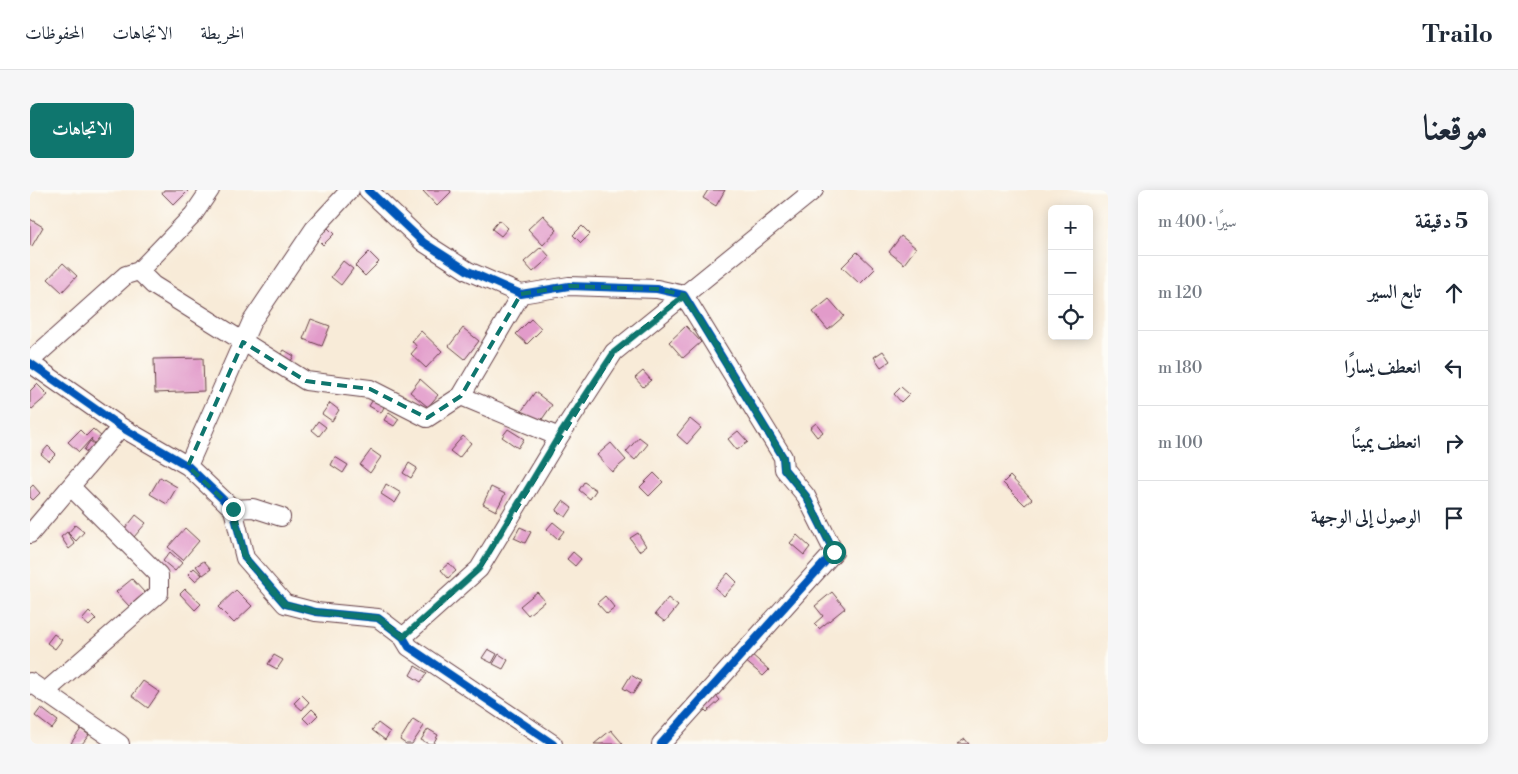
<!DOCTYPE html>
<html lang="ar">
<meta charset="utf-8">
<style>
body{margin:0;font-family:"Libre Bodoni",Amiri,serif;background:#f6f6f7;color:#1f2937;direction:rtl}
.controls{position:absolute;right:15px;top:15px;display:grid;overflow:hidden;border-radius:8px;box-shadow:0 2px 12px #0003}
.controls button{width:45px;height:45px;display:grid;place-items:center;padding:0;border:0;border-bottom:1px solid #e0e1e3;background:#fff;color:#1f2937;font:25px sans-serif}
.stop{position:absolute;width:15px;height:15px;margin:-11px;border:4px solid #0f766e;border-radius:50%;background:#fff}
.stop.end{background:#0f766e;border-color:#fff;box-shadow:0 1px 5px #0008}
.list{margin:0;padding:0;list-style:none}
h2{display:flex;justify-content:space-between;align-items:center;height:65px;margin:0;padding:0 20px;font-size:21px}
h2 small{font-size:16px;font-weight:400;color:#747a83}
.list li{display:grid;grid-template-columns:32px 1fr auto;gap:15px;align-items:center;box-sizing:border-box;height:75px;padding:0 20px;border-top:1px solid #e0e1e3}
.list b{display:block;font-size:19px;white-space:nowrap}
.list em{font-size:16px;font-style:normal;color:#747a83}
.icon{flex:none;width:28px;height:28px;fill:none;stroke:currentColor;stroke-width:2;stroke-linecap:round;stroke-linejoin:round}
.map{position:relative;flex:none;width:1078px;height:554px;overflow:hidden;direction:ltr;border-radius:8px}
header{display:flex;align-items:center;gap:30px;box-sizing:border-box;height:70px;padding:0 25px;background:#fff;border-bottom:1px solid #e0e1e3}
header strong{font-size:24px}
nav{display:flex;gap:28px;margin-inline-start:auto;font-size:18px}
.intro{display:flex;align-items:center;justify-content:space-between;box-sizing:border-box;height:120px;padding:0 30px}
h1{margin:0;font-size:35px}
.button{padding:12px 22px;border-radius:8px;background:#0f766e;color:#fff;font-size:18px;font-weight:700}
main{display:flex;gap:30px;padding:0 30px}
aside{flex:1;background:#fff;border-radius:8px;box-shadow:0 2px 12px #0003}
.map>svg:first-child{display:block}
</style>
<header>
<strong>Trailo</strong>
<nav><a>الخريطة</a><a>الاتجاهات</a><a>المحفوظات</a></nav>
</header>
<div class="intro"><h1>موقعنا</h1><a class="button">الاتجاهات</a></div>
<main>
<aside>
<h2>5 دقيقة<small>سيرًا · 400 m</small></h2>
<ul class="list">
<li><svg class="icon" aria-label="ahead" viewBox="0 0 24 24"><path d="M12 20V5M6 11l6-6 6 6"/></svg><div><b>تابع السير</b></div><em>120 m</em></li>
<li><svg class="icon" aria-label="left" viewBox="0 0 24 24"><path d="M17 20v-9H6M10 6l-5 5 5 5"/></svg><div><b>انعطف يسارًا</b></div><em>180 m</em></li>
<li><svg class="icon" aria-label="right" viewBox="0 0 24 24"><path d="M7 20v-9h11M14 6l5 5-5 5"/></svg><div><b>انعطف يمينًا</b></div><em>100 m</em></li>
<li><svg class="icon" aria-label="arrive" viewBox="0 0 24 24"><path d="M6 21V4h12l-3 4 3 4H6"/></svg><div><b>الوصول إلى الوجهة</b></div></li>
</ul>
</aside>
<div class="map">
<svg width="1078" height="554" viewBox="0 0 1078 554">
<rect width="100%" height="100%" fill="#fdfcf7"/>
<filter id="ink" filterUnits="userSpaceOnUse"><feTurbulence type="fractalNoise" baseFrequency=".02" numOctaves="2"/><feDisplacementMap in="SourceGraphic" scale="10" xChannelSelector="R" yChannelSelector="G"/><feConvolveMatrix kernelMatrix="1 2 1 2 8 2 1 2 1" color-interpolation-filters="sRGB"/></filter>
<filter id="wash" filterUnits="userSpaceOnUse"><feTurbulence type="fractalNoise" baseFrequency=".0096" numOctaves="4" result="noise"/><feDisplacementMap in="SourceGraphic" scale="20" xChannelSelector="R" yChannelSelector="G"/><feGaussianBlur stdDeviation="1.12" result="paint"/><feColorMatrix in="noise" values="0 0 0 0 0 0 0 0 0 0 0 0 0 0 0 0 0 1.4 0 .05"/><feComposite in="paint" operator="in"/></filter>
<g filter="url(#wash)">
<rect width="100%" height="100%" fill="#f8ebd8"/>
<g id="blocks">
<path fill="#e29bca" d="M134,0H156L158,1L144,15L132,3Z
M394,0H420L421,2L407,16L393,1Z
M678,0H695L686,16L673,8Z
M513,25L527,40L513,55L498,39Z
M0,29L13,37L2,56L0,55Z
M469,30L478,38L471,46L462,39Z
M552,36L560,44L551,53L543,45Z
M298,38L304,44L293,55L287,49Z
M871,46L886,58L874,74L859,62Z
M511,57L520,67L503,82L494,72Z
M339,62L349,72L335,86L325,76Z
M827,62L845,79L830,94L812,77Z
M313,71L323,79L311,95L301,87Z
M33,73L47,86L32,102L18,89Z
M799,109L814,126L798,140L783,122Z
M281,129L300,136L292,156L273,149Z
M501,129L512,139L497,154L486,144Z
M656,136L671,152L653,168L639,152Z
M433,138L449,151L435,169L419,156Z
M391,141L412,161L396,178L381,164L387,157L382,151Z
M254,160L264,166L259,174L249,168Z
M853,161L860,171L851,177L844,167Z
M173,168L174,201L125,203L124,169Z
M613,181L621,190L613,197L605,188Z
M390,189L408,205L398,217L380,202Z
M7,194L18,205L2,219L0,217V201Z
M871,197L879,204L871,212L864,204Z
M505,202L522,215L508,235L491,222Z
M344,208L355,215L351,223L339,216Z
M300,213L309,220L302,231L292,224Z
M359,222L369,229L364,236L354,230Z
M660,229L671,238L657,254L647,245Z
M288,231L296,237L289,246L282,240Z
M786,233L793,242L787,247L780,238Z
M63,239L73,248L67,255L61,250L62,248L49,262L38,252L50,240L56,246Z
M478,239L494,249L488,258L472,247Z
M708,241L718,252L707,260L698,249Z
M433,246L441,253L429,268L420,261Z
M609,247L618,254L605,270L596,262Z
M60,251L67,256L61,265L54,260Z
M581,253L596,270L582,282L567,265Z
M18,256L26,264L19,271L11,264Z
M341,260L351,267L340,283L330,275Z
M305,267L318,275L313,283L301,275Z
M379,273L387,278L381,288L373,283Z
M624,283L633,292L619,306L610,297Z
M980,286L1002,309L995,315L973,293Z
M130,287L147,297L137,314L120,304Z
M554,292L566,300L560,309L549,300Z
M356,294L371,303L365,313L351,304Z
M3,295L10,303L3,310L0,307V298Z
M461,297L475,304L466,321L453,314Z
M533,311L542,318L536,327L526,321Z
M106,325L116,333L104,347L95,339Z
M523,332L534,341L528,349L517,339Z
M45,335L54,342L46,351L38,343Z
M490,337L501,342L495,353L484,348Z
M155,338L169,351L153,370L138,357Z
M37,342L45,354L39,359L31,347Z
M608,343L616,356L609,361L600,348Z
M767,345L780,357L774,365L760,353Z
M140,362L152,373L145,381L133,371Z
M543,362L551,369L545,376L537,369Z
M174,371L181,379L173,385L166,376Z
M419,373L426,381L418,388L411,380Z
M164,378L172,385L165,391L158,384Z
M698,383L707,392L694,406L685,398Z
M102,389L115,403L99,416L86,402Z
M155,399L171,414L165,420L150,404Z
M206,400L222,416L204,433L188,417Z
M507,402L515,411L498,425L490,416Z
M802,402L815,418L789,439L784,434L793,426L785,416Z
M575,406L585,418L577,424L567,413Z
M638,408L648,416L635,432L625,424Z
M59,422L66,429L59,436L52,430Z
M24,444L32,450L25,459L17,453Z
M458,459L467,464L462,473L452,468Z
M720,463L739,480L733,486L714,470Z
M469,464L478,470L473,479L463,474Z
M244,465L253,470L247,479L238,474Z
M385,476L397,483L391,492L380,485Z
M601,485L611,491L603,504L593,498Z
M113,491L129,502L118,518L102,506Z
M682,501L690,510L677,522L669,514Z
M272,505L279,512L272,520L264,513Z
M11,518L28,531L22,539L5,526Z
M282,519L288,525L279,534L273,528Z
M383,529L394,536L382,554H376L370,550Z
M348,533L360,542L355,550L342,540Z
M51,539L59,545L52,554H43L41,553Z
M398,539L408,545L403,554H399L391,550Z
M581,540L593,554H564Z
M935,549L939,554H927Z"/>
</g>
</g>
<g filter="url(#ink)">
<use href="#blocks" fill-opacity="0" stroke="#643e45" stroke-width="1"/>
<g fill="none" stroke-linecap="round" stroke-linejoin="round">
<g stroke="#643e45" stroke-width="20">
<path id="minor" d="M338,0L393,52L438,81L491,104L539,96L627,99L654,105L753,267L754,279L776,306L804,362L631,554
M109,81L123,95L276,191L340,199L397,228L431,206L491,104
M0,171L96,85L109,81L163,25L180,0
M0,173L91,237L158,276L203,319L215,368L255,414L286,422L348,428L373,447L379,457L523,554
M431,206L529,247
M158,276L222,131L284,39L320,0
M203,319L223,318L251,327
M0,344L91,237
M373,447L449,379L529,247L584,162L784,0
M0,492L90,554
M14,503L129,403V385L41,297"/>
</g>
<use href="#minor" stroke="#fff" stroke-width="18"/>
<g stroke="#fdfcf7" stroke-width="11">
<path id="cycleway" d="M338,0L393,52L438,81L491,104L539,96L627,99L654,105L753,267L754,279L776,306L804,362L631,554
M0,173L91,237L158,276L203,319L215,368L255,414L286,422L348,428L373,447L379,457L523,554"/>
</g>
<use href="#cycleway" stroke="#0057b8" stroke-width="8"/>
</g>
</g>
<g fill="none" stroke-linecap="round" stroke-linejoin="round" filter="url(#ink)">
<path stroke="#0f766e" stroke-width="6" d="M203,319L215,368L255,414L286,422L348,428L373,447L449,379L528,247L584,162L654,106L753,267L754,279L776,306L804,362"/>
</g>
<path fill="none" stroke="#0f766e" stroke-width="4" stroke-dasharray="10 6" stroke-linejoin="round" d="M539,96L627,99L654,105L584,162L449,379L373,447L348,428L286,422L255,414L215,368L203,319L158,276L213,152L276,191L340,199L397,228L431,206L491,104Z"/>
</svg>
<div class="controls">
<button>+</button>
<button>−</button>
<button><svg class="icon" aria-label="locate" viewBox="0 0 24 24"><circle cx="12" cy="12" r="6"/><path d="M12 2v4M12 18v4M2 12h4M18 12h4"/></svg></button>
</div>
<div class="stop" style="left:804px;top:362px"></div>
<div class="stop end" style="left:203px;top:319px"></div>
</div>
</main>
